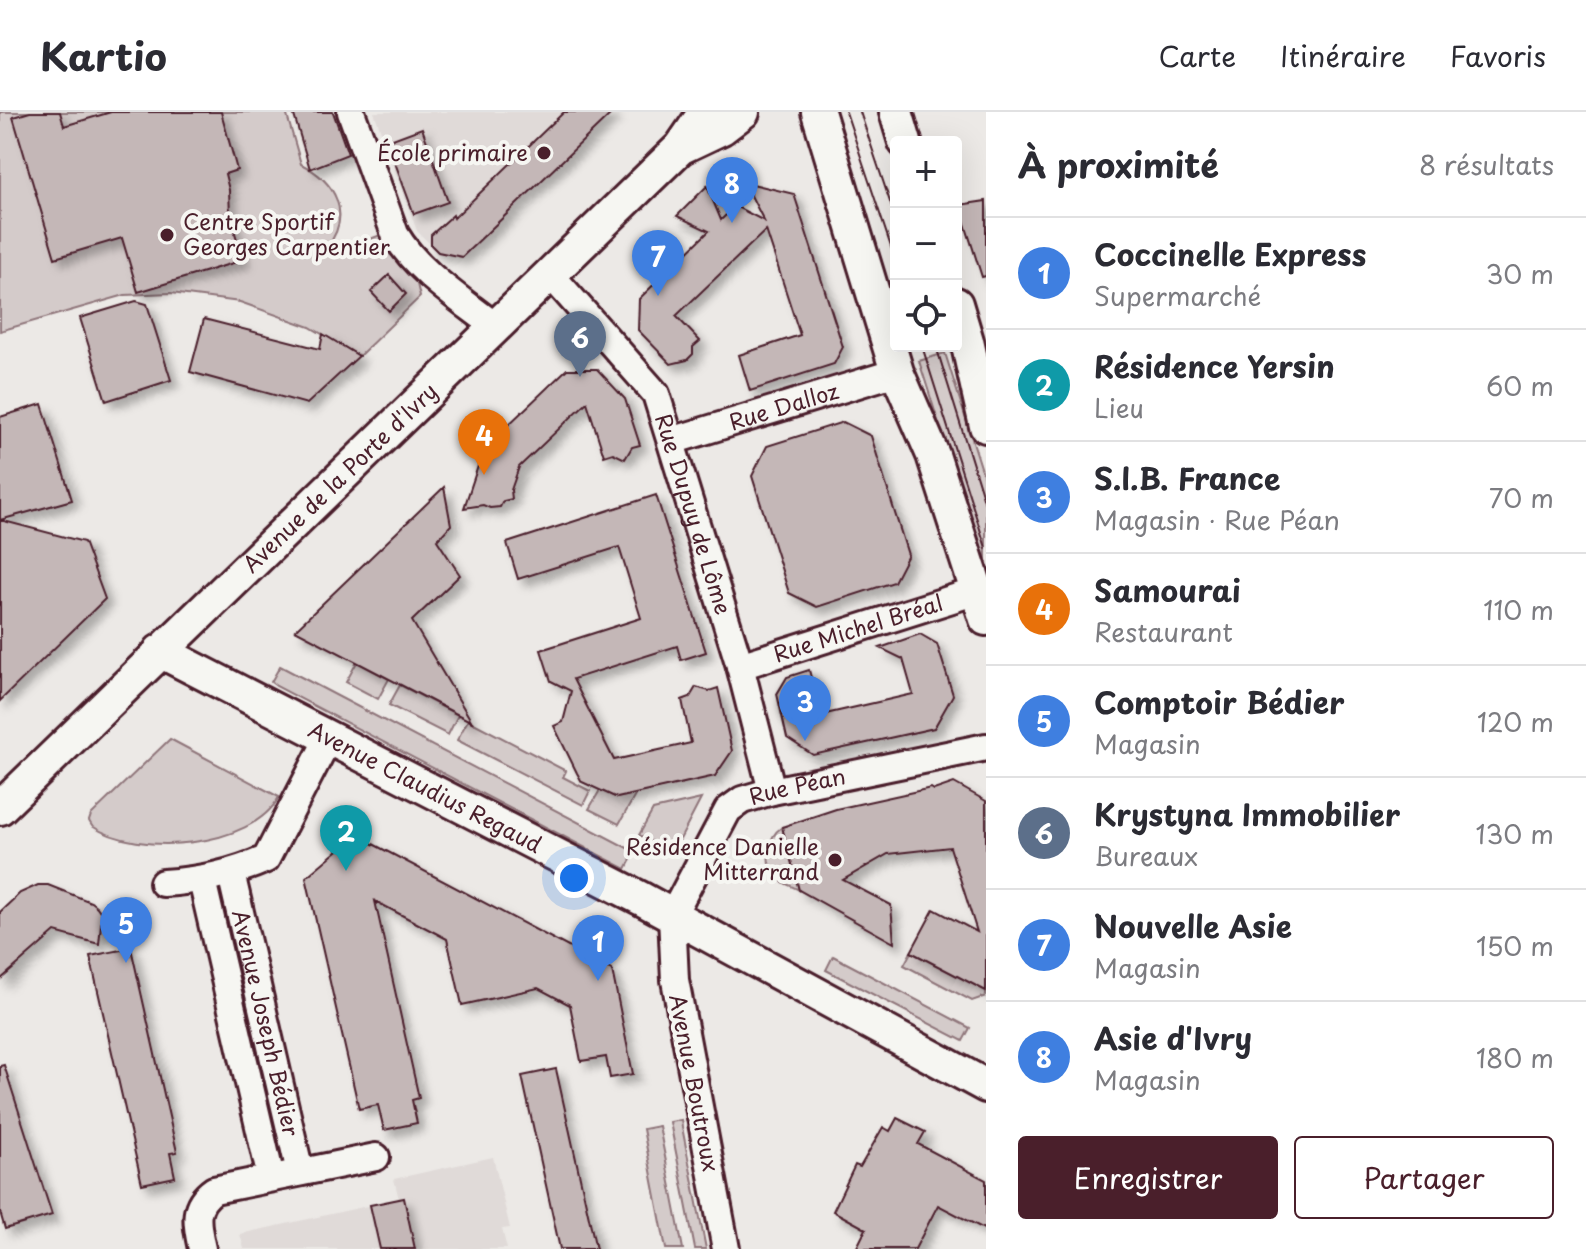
<!DOCTYPE html>
<html lang="fr">
<meta charset="utf-8">
<style>
body{margin:0;font-family:"Playpen Sans",sans-serif;background:#f2f2f3;color:#2b2b33}
.controls{position:absolute;right:24px;top:24px;display:grid;overflow:hidden;border-radius:8px;box-shadow:0 8px 32px #0002}
.controls button{width:72px;height:72px;display:grid;place-items:center;padding:0;border:0;border-bottom:2px solid #e1e1e2;background:#fff;color:#2b2b33;font:40px sans-serif}
.you{position:absolute;left:574px;top:766px;width:28px;height:28px;margin:-20px;border:6px solid #fff;border-radius:50%;background:#1a73e8;box-shadow:0 0 0 12px #1a73e833}
.badge{display:grid;place-items:center;width:52px;height:52px;border-radius:50%;background:#4a1f2b;color:#fff;font-size:26px;font-weight:700}
.pin{position:absolute;translate:-50% -66px;filter:drop-shadow(0 2px 4px #0008)}
.pin::after{content:'';position:absolute;top:42px;width:28px;height:24px;background:inherit;clip-path:polygon(0 0,100% 0,50% 100%)}
.list{margin:0;padding:0;list-style:none}
h2{display:flex;justify-content:space-between;align-items:center;height:104px;margin:0;padding:0 32px;font-size:34px}
h2 small{font-size:26px;font-weight:400;color:#7c7c81}
.list li{display:grid;grid-template-columns:52px 1fr auto;gap:24px;align-items:center;box-sizing:border-box;height:112px;padding:0 32px;border-top:2px solid #e1e1e2}
.list b{display:block;font-size:30px;white-space:nowrap}
.list p{margin:0;font-size:26px;white-space:nowrap;color:#7c7c81}
.list em{font-size:26px;font-style:normal;color:#7c7c81}
.actions{display:flex;gap:16px;padding:24px 32px}
.actions a{flex:1;padding:18px 0;border:2px solid #4a1f2b;border-radius:8px;text-align:center;font-size:28px;color:#4a1f2b}
.actions .main{background:#4a1f2b;color:#fff}
.icon{flex:none;width:44px;height:44px;fill:none;stroke:currentColor;stroke-width:2;stroke-linecap:round;stroke-linejoin:round}
.map{position:relative;flex:none;width:986px;height:1137px;overflow:hidden}
header{display:flex;align-items:center;gap:48px;box-sizing:border-box;height:112px;padding:0 40px;background:#fff;border-bottom:2px solid #e1e1e2}
header strong{font-size:38px}
nav{display:flex;gap:44px;margin-inline-start:auto;font-size:28px}
main{display:flex}
aside{flex:1;background:#fff}
.map>svg:first-child{display:block}
</style>
<header>
<strong>Kartio</strong>
<nav><a>Carte</a><a>Itinéraire</a><a>Favoris</a></nav>
</header>
<main>
<div class="map">
<svg width="986" height="1137" viewBox="0 0 986 1137">
<defs>
<filter id="shadow"><feDropShadow dx="7" dy="7" stdDeviation="4" flood-color="#0004"/></filter>
</defs>
<rect width="100%" height="100%" fill="#ece9e6"/>
<filter id="ink" filterUnits="userSpaceOnUse"><feTurbulence type="fractalNoise" baseFrequency=".0125" numOctaves="2"/><feDisplacementMap in="SourceGraphic" scale="16" xChannelSelector="R" yChannelSelector="G"/><feConvolveMatrix kernelMatrix="1 2 1 2 8 2 1 2 1" color-interpolation-filters="sRGB"/></filter>
<g filter="url(#ink)">
<path fill="#e0dad8" d="M374,0H613L443,141L438,140L417,119Z
M493,1045L510,1116L502,1117L507,1137H244L240,1122L399,1087L394,1067Z"/>
<path fill="#d4cbca" stroke="#8f757a" stroke-width="2" d="M0,0H286L301,52C335,69 353,102 327,135L330,142L386,121L415,163L420,185L359,244L310,215L240,190L171,181L125,183L0,219Z
M945,241L986,371V460L919,249Z
M357,550L389,567L378,587L346,570Z
M280,554L635,740L626,757L276,574L271,570Z
M400,573L458,603L448,623L389,593Z
M468,608L566,659L563,665L590,679L583,693L457,628Z
M170,627L279,685C252,736 137,745 92,714L89,709L91,703Z
M600,678L617,686L636,682L619,712L589,697Z
M701,687L673,741L639,723L653,698Z
M782,715L799,778C792,774 781,771 775,764C764,750 767,725 782,715Z
M232,804L278,1010L267,1013L219,806Z
M911,840L986,878V884L972,889L904,853Z
M833,844L970,916L963,929L826,858Z
M681,1008L682,1015L706,1137H695L670,1010Z
M659,1014L683,1137H666L643,1017Z"/>
<path fill="#c4b7b7" stroke="#4a1f2b" stroke-width="2" filter="url(#shadow)" d="M30,0H60L64,14L111,0H221L237,58L225,62L229,78L230,104L243,148L138,180L122,126L55,146L13,5Z
M293,0H333L348,42L310,57Z
M564,0H613L462,145L438,140L431,133V123L453,103L454,106Z
M422,16L448,90L414,102L387,29Z
M744,70L794,82L843,235L834,252L750,279L739,243L800,223L766,118L676,204L700,229L693,235V242L687,248L671,252L638,218L639,187L709,119L677,104L707,74L721,108L735,94L764,109Z
M986,89V164L982,165L959,93Z
M389,163L406,182L389,199L371,180Z
M136,189L147,192L171,268L106,289L80,206Z
M204,207L320,237L323,222L359,244L307,292L190,260Z
M567,257H597L625,287L640,333L632,335L625,347L613,341L604,344L587,290L519,355L511,378L512,387L503,389L500,395L490,396L483,393L464,396L484,336Z
M42,292L72,388L0,408L84,430L105,487L0,589V305Z
M843,310L871,324L908,443L894,470L817,495L789,481L752,364L767,334Z
M444,375L451,413L437,428L460,463L412,509L472,610L295,518Z
M656,383L706,540L681,548L677,534L573,567L614,648L691,631L682,588L690,585L696,575L709,579L718,576L732,639L715,664L617,686L582,670L577,661L554,614L563,610L571,579L551,569L541,538L641,506L619,435L518,467L507,431Z
M920,522L937,532L953,583L934,616L813,643L787,626L777,582L787,565L809,558L821,603L913,582L903,547L880,536Z
M954,671L986,689V879L911,840L934,797L977,820L950,735L888,742L843,768L891,793L894,831L799,778L782,715L836,697L931,676L934,678Z
M356,723L612,858L633,962L610,966L606,945L581,949L570,893L538,876L462,893L447,827L375,789L419,986L412,988L417,1011L384,1018L378,993L359,997L306,765Z
M38,773H48L91,790L97,795L102,802L99,832L55,820L0,868V800L20,781Z
M131,836L177,1040L170,1041L175,1065L142,1072L90,844Z
M4,953L52,1103L5,1117L0,1100V954Z
M556,957L573,1034L596,1137H560L522,964Z
M897,1006L925,1020L918,1032L986,1068V1118L938,1093L915,1137H856L866,1117L833,1099L855,1053L860,1055L883,1015L890,1019Z
M404,1086L415,1137H380L370,1093Z"/>
<g fill="none" stroke-linecap="round" stroke-linejoin="round">
<g stroke="#4a1f2b" stroke-width="32">
<g id="minor">
<path d="M351,0L395,122C418,161 462,188 497,216"/>
<path id="s1" d="M550,162L656,282L740,554L772,679"/>
<path id="s2" d="M671,329L897,260"/>
<path id="s3" d="M740,554L977,479"/>
<path id="s4" d="M231,761L300,1060"/>
<path d="M202,768L271,1066"/>
<path d="M163,771C200,769 232,762 266,747L329,625"/>
<path d="M202,1137C197,1113 191,1094 214,1078L376,1045"/>
<path id="s5" d="M726,1137L675,868L672,804L728,698L742,688L772,679L986,635"/>
</g>
</g>
<g stroke="#4a1f2b" stroke-width="38">
<g id="major">
<path d="M818,0L897,260L933,343L986,507"/>
<path d="M896,0L905,30"/>
<path d="M684,34L722,16L743,0"/>
<path d="M956,192L967,229L986,314"/>
<path id="s6" d="M160,539L642,787L986,974"/>
<path id="s7" d="M0,696L681,35L705,0"/>
</g>
</g>
<use href="#minor" stroke="#f6f6f2" stroke-width="26"/>
<use href="#major" stroke="#f6f6f2" stroke-width="32"/>
<path stroke="#4a1f2b" stroke-width="2" d="M846,0L896,150
M860,0L896,108
M922,234L986,436
M936,234L986,395"/>
</g>
</g>
<g fill="#4a1f2b" stroke="#f6f6f2" stroke-width="3">
<circle cx="544" cy="41" r="8"/>
<circle cx="167" cy="123" r="8"/>
<circle cx="835" cy="748" r="8"/>
</g>
<g text-anchor="middle" stroke-width="8" stroke-linejoin="round" paint-order="stroke">
<g font-size="22" fill="#4a1f2b" stroke="#f6f6f2" text-anchor="end">
<text x="528" y="49">École primaire</text>
<text x="183" y="118" text-anchor="start">Centre Sportif<tspan x="183" dy="25">Georges Carpentier</tspan></text>
<text x="819" y="743">Résidence Danielle<tspan x="819" dy="25">Mitterrand</tspan></text>
</g>
<g font-size="22" fill="#4a1f2b" stroke="#f6f6f2">
<text dy="8" stroke="none"><textPath href="#s2" startOffset="118">Rue Dalloz</textPath></text>
<text dy="8" stroke="none"><textPath href="#s7" startOffset="474">Avenue de la Porte d'Ivry</textPath></text>
<text dy="8" stroke="none"><textPath href="#s1" startOffset="286">Rue Dupuy de Lôme</textPath></text>
<text dy="8" stroke="none"><textPath href="#s3" startOffset="124">Rue Michel Bréal</textPath></text>
<text dy="8" stroke="none"><textPath href="#s6" startOffset="298">Avenue Claudius Regaud</textPath></text>
<text dy="8" stroke="none"><textPath href="#s5" startOffset="532">Rue Péan</textPath></text>
<text dy="8" stroke="none"><textPath href="#s4" startOffset="154">Avenue Joseph Bédier</textPath></text>
<text transform="translate(694 971) rotate(79)" y="8">Avenue Boutroux</text>
</g>
</g>
</svg>
<div class="controls">
<button>+</button>
<button>−</button>
<button><svg class="icon" aria-label="locate" viewBox="0 0 24 24"><circle cx="12" cy="12" r="6"/><path d="M12 2v4M12 18v4M2 12h4M18 12h4"/></svg></button>
</div>
<div class="you"></div>
<div class="pin badge" style="left:598px;top:869px;background:#3f7fe0">1</div>
<div class="pin badge" style="left:346px;top:759px;background:#0f9aa8">2</div>
<div class="pin badge" style="left:805px;top:629px;background:#3f7fe0">3</div>
<div class="pin badge" style="left:484px;top:363px;background:#e8710a">4</div>
<div class="pin badge" style="left:126px;top:851px;background:#3f7fe0">5</div>
<div class="pin badge" style="left:580px;top:265px;background:#5c6f8a">6</div>
<div class="pin badge" style="left:658px;top:184px;background:#3f7fe0">7</div>
<div class="pin badge" style="left:732px;top:111px;background:#3f7fe0">8</div>
</div>
<aside>
<h2>À proximité<small>8 résultats</small></h2>
<ul class="list">
<li><span class="badge" style="background:#3f7fe0">1</span><div><b>Coccinelle Express</b><p>Supermarché</p></div><em>30 m</em></li>
<li><span class="badge" style="background:#0f9aa8">2</span><div><b>Résidence Yersin</b><p>Lieu</p></div><em>60 m</em></li>
<li><span class="badge" style="background:#3f7fe0">3</span><div><b>S.I.B. France</b><p>Magasin · Rue Péan</p></div><em>70 m</em></li>
<li><span class="badge" style="background:#e8710a">4</span><div><b>Samourai</b><p>Restaurant</p></div><em>110 m</em></li>
<li><span class="badge" style="background:#3f7fe0">5</span><div><b>Comptoir Bédier</b><p>Magasin</p></div><em>120 m</em></li>
<li><span class="badge" style="background:#5c6f8a">6</span><div><b>Krystyna Immobilier</b><p>Bureaux</p></div><em>130 m</em></li>
<li><span class="badge" style="background:#3f7fe0">7</span><div><b>Nouvelle Asie</b><p>Magasin</p></div><em>150 m</em></li>
<li><span class="badge" style="background:#3f7fe0">8</span><div><b>Asie d'Ivry</b><p>Magasin</p></div><em>180 m</em></li>
</ul>
<div class="actions"><a class="main">Enregistrer</a><a>Partager</a></div>
</aside>
</main>
